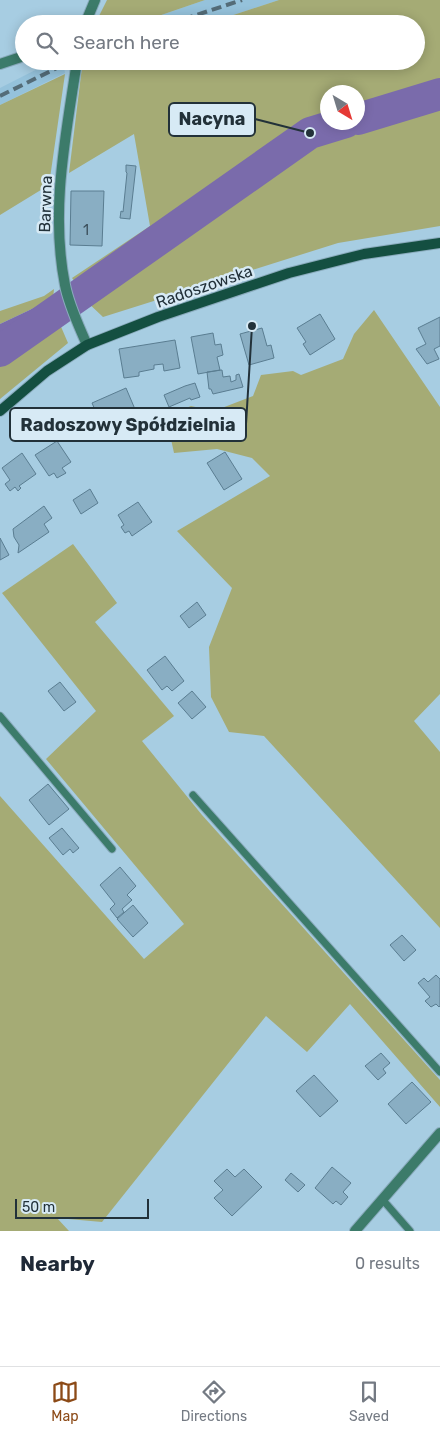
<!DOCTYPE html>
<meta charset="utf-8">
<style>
body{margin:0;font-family:Rubik,sans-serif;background:#f2f2f3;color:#1f2937}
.compass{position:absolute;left:320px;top:85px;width:45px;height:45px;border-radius:50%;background:#fff;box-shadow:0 2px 12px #0003;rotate:142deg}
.scale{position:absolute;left:15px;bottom:12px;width:134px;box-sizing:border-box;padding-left:5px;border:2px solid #223139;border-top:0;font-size:14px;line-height:18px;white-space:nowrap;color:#223139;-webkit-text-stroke:4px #d7eaf5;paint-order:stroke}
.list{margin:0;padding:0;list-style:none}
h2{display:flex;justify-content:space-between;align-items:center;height:65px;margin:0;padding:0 20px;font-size:21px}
h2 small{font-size:16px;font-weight:400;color:#747a83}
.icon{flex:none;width:28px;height:28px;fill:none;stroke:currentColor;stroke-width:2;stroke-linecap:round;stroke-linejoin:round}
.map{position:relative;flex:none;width:440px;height:1231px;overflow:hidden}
.search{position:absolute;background:#fff;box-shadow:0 2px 12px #0003;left:15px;right:15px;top:15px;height:55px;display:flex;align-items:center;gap:12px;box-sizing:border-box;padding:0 18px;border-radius:28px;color:#747a83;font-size:19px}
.sheet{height:135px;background:#fff}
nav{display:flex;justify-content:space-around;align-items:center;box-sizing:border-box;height:70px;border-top:1px solid #e0e1e3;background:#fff;font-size:14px;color:#747a83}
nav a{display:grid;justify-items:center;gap:2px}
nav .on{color:#8c4a17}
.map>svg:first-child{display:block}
</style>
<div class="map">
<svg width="440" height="1231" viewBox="0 0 440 1231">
<rect width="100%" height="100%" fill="#a7cde2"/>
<path fill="#95c2db" d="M205,0H279L206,24H135Z
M53,61H63L65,73L0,105V88Z"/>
<path fill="#a5ab75" d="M107,0H205L135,24H95Z
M279,0H440V88L358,113V92H328L327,122L309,128L81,289L72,278L150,226L134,134L69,173L82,67L98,61H416V24H206Z
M65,74L49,185L0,215V105Z
M440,100V226L338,243L103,317L84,299L313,140Z
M54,289L53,299L0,324V311L44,296Z
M374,310L440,407V694L414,721L440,752V928L264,736L229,732L211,697L209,647L232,588L177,531L270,476L252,458L217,449L174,453L166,416L191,406L214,411L253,396L261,375L293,371L301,375L343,359L354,334Z
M59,322L68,343L0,399V364Z
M73,544L117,603L95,622L174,716L142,741L202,815L440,1080V1107L350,1004L307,1052L266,1016L102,1222L57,1218L69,1231H0V796L144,959L184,924L46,759L96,711L2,593Z"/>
<path fill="#7a6bab" d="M53,299L59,322L0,364V324Z"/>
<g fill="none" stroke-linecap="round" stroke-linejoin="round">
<path stroke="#7a6bab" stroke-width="32" d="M358,119L440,94
M0,351L310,133L346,122"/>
</g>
<path fill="#89aec3" stroke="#5a7d91" d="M126,165L136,166L130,219L120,218L121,211L123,212L127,173L126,172Z
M71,191H104L102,246L70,245Z
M320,314L335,339L310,355L303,344L306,342L297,328Z
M440,317V346L434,349L439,359L427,364L416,349L426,344L418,328Z
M262,328L267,346L271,345L274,358L249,365L240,334Z
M213,333L215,345L221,344L223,355L217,357L220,370L198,374L191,337Z
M175,340L180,368L164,371L163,364L154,365V369L139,372V376L124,378L119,349Z
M222,370L223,377L230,376L231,382L236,380V375L239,374L243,387L213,394L211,389H209L207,372Z
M195,383L200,397L191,400L190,398L169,407L164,395L185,386Z
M126,388L140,421L106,435L92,403Z
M57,441L71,462L62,468L66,473L57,478L54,473L49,476L35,455Z
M225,452L242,479L224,490L207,463Z
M22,453L36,474L19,486L21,488L18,491L15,487L10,491L5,484L10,480L2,468Z
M90,489L98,503L81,514L73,500Z
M138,502L152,522L132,536L129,531L125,533L121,527L124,525L118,515Z
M44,506L52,518L44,524L49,532L18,553L19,545L14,537L13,529Z
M0,538L9,555L0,560Z
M197,602L206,615L189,628L180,616Z
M165,656L184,681L172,691L167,686L162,690L147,670Z
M60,682L76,702L64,711L48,691Z
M192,691L206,707L192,719L178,703Z
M48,784L69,809L49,825L29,800Z
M62,828L79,848L73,853L70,849L63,855L49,838Z
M120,867L136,886L127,895L132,900L122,909L124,912L117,918L110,909L115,904L100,885Z
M133,905L148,923L133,937L117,919Z
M402,935L416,950L404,961L390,945Z
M436,975L440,979V1006L439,1007L436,1004L431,1007L425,1001L430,997L418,983L424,978L428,982Z
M381,1053L390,1063L383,1069L386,1073L378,1080L365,1066Z
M314,1075L338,1101L320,1117L296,1091Z
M412,1082L431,1102L406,1124L388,1104Z
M332,1167L351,1183L343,1192L348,1197L341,1205L336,1201L333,1204L315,1188Z
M227,1169L235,1177L244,1169L262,1187L232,1216L214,1198L223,1190L214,1181Z
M291,1173L305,1185L298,1192L285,1180Z"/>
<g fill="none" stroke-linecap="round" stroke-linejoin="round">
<g stroke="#8aabbd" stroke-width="9">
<path id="lane" d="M0,716L112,849
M193,795L440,1072
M382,1199L410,1231"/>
</g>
<g stroke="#8aabbd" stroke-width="12">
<path id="street" d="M85,24L95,0
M77,61C66,135 50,210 65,285C69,306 79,326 87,345
M0,64L24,56
M355,1231L440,1133"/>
</g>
<g stroke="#8aabbd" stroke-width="12">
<path id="secondary" d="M0,411L47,371L87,345L158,317L289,273L364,254L440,243"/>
</g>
<use href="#lane" stroke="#3c7b6a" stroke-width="7"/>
<use href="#street" stroke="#3c7b6a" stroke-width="10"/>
<use href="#secondary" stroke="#144f41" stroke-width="10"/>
<path stroke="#546c78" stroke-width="4" stroke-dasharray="10 5" stroke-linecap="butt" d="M169,24L242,0
M0,96L71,61"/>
</g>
<g text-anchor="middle" stroke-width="5" stroke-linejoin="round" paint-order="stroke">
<g font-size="14" fill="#3c505c">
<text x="86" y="235">1</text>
</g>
<g font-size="16" fill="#223139" stroke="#d7eaf5">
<text transform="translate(45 204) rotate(-88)" y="6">Barwna</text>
<text transform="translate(204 286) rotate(-19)" y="6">Radoszowska</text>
</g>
</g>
<path fill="none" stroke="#223139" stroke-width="2" d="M310 133L255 119M252 326L246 424"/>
<g fill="#223139" stroke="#d7eaf5" stroke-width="2">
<circle cx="310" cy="133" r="5"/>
<circle cx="252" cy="326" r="5"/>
</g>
<g fill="#d7eaf5" stroke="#223139" stroke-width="2">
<rect x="169" y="103" width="86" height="33" rx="5"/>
<rect x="10" y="408" width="236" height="33" rx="5"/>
</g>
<g font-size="18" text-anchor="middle" font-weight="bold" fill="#223139">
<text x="212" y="125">Nacyna</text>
<text x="128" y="431">Radoszowy Spółdzielnia</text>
</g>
</svg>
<svg class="compass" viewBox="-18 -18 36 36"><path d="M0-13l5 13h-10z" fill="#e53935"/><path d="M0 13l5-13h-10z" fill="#747a83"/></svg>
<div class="scale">50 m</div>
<div class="search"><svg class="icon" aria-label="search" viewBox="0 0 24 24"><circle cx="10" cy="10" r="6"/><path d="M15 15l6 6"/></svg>Search here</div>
</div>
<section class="sheet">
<h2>Nearby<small>0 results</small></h2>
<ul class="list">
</ul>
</section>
<nav>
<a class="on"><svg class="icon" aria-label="map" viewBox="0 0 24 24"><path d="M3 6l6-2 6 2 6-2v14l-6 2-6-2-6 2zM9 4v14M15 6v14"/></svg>Map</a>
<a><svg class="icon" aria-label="directions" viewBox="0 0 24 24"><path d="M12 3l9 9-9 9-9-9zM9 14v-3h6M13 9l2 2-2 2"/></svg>Directions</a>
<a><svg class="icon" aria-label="saved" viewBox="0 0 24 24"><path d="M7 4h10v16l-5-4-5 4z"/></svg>Saved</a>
</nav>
